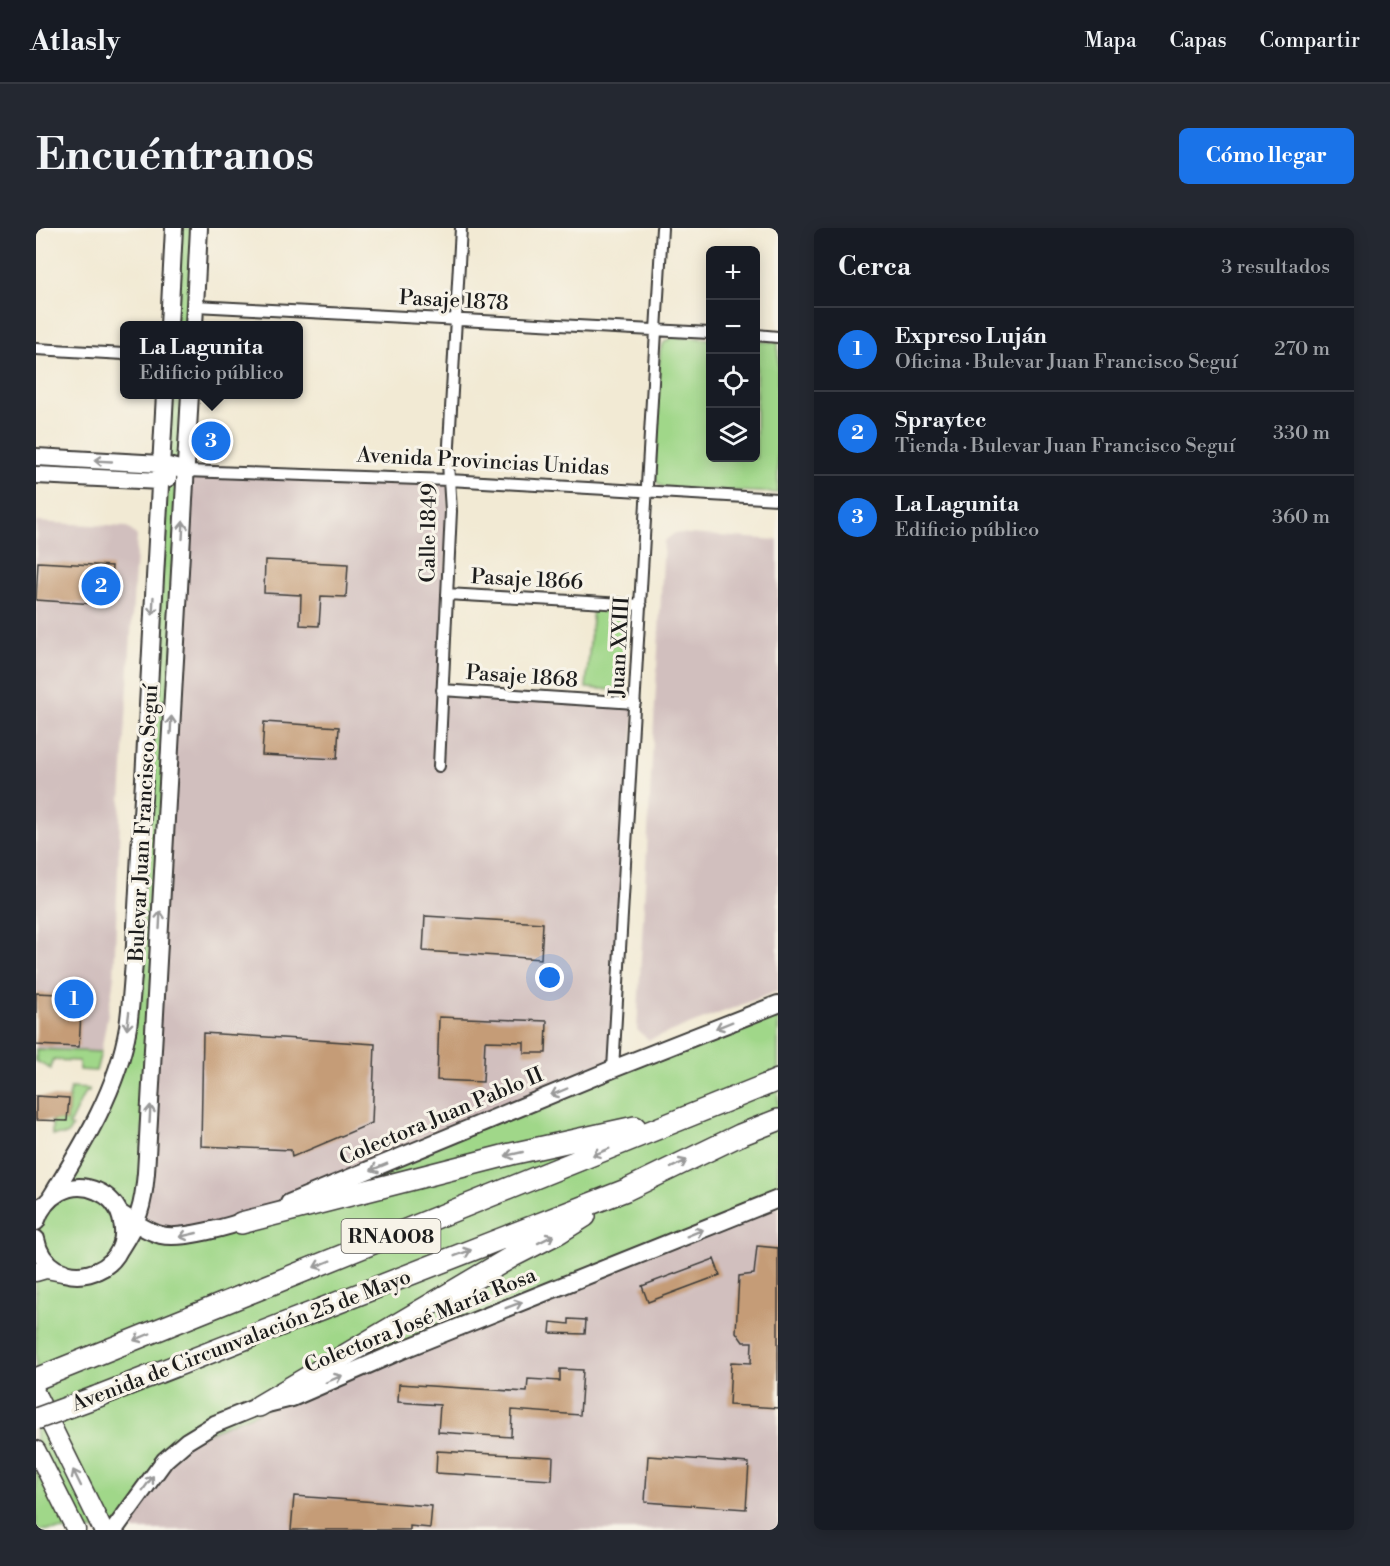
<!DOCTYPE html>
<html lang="es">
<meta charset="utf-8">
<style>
body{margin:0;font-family:"Libre Bodoni",serif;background:#242831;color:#f1f3f6}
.controls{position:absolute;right:18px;top:18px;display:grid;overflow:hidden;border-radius:9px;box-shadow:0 3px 15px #0003}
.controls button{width:54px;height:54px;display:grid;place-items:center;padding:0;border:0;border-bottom:2px solid #363941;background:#171b24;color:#f1f3f6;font:30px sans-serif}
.you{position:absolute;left:514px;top:750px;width:21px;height:21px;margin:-15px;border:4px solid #fff;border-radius:50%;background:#1a73e8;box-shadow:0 0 0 9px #1a73e833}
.badge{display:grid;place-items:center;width:39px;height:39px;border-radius:50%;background:#1a73e8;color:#fff;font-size:20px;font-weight:700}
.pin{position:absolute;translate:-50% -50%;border:3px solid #fff;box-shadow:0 2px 6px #0006}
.popup{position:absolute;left:84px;top:93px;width:183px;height:78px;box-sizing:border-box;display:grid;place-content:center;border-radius:9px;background:#171b24;filter:drop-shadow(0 2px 4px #0005);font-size:20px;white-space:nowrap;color:#9ea1a6}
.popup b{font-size:22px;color:#f1f3f6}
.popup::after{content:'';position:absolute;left:50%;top:100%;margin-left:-12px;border:12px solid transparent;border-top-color:#171b24}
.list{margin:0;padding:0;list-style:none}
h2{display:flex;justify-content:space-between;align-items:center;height:78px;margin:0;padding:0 24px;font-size:26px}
h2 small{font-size:20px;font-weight:400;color:#9ea1a6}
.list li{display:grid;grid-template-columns:39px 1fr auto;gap:18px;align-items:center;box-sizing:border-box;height:84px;padding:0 24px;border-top:2px solid #363941}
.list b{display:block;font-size:22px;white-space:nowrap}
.list p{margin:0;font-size:20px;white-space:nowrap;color:#9ea1a6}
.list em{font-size:20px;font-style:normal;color:#9ea1a6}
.icon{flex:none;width:33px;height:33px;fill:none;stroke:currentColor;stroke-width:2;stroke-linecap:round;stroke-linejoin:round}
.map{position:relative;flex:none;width:742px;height:1302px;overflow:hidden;border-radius:9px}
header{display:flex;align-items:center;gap:36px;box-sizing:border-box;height:84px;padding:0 30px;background:#171b24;border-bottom:2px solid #363941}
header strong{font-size:28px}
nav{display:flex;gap:33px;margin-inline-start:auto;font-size:21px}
.intro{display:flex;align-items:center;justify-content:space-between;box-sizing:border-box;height:144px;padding:0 36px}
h1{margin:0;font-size:42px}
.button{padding:15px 27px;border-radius:9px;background:#1a73e8;color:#fff;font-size:21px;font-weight:700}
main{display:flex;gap:36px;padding:0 36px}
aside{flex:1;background:#171b24;border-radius:9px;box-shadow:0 3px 15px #0003}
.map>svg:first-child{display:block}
</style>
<header>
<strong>Atlasly</strong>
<nav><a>Mapa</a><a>Capas</a><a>Compartir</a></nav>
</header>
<div class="intro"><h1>Encuéntranos</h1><a class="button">Cómo llegar</a></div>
<main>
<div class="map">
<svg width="742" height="1302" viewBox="0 0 742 1302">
<rect width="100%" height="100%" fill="#f7f3e8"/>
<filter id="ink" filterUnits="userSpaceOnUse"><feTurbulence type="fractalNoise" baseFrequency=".0167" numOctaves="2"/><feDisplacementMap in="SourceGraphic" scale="12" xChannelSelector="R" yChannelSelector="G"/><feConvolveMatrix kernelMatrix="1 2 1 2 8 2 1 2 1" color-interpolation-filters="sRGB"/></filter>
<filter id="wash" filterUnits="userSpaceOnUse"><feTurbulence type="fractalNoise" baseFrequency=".008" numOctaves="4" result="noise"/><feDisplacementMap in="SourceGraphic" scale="24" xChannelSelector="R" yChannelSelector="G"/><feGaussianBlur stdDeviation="1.35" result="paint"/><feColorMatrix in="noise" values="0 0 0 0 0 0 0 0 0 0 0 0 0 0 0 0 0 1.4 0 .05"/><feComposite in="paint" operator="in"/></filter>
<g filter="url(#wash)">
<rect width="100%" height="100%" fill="#f2ead4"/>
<path fill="#d1bfbe" d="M150,243L413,252L406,462L599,475L577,841L205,995L141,1009L100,995Z
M0,294L91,299L101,308L84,590L78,751L65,824L0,821Z
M639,305L742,312V763L613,812L601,802L628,313Z
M742,971V1302H78L151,1213Z"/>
<path fill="#a0d789" stroke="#5e7a52" stroke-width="1.5" d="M138,0H163L158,97L133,98Z
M638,109L674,111V230H720V113L742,114V265L631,260C621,258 619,253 617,243L624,123C626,115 630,112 638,109Z
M129,167H154L101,995L124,1006L205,995L742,776V971L151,1213L78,1302H0V988L47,918L92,800Z
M557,380L584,381L592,392L587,457L579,462L550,460Z
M0,821L65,824L60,843L43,842V833L16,832L15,841L0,833Z
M34,860L53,861V864H49L33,897L36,899L31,907H16V892L31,893Z"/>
<g id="blocks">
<path fill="#c59c77" d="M229,332L312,336L310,369L285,368L283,398L264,397L265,367L228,365Z
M2,334L76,338L73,377L0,372Z
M228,494L303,499L301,531L226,527Z
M389,688L507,695L505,731L387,723Z
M0,765L46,767L43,819L0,817Z
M403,789L511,793L510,825H488V814L449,813L447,854L401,852Z
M167,805L339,816L336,895L256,929L255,922L165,918Z
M0,868L33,870L31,893L0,892Z
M721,1018L742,1020V1180L693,1177L695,1134L715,1135L716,1114H707L700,1104L703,1048L718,1046Z
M678,1031L684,1047L612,1074L606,1058Z
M533,1091L550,1092L549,1106L514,1105L515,1094L533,1096Z
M524,1141L547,1142L544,1187L476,1182L475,1209L402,1204L404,1177L362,1174L363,1156L491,1164L492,1151L524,1153Z
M401,1223L517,1229L516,1252L400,1245Z
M612,1228L713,1235L710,1281L609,1274Z
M258,1268L396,1278L394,1300L374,1298V1302H255Z"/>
</g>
</g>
<g filter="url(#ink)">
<use href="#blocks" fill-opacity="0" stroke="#3c3b38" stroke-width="1.5"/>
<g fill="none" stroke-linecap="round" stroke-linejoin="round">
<g stroke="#3c3b38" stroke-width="14">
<path id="street" d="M159,78L674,105
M720,107L742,109
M0,121L88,126
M150,243L413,252L742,271
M411,366L605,377
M406,462L599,475
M403,538L415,283L412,235L425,0
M577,841L626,0"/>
</g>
<g stroke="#3c3b38" stroke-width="20">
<path id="secondary" d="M133,98L138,0
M158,98L163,0
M0,229L125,236L150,243
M0,247L124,253L132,250
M15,969C47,917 82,861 92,799C95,778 96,756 98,735L129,166
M253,975L577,841L742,776
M84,985C96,993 110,1003 125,1007C145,1012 196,998 216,990
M0,994C8,968 34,951 61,963C73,968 82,978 85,990C102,1050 11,1071 0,1011
M84,1021C103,991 107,980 110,945L154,166
M78,1302L129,1232L151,1213L179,1196L223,1178L256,1170L371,1120L742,971"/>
</g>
<g stroke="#3c3b38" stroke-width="21">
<path id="primary" d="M0,981L7,978
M0,1044L10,1041L26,1044
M0,1166L67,1302
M0,1222L40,1302"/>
</g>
<g stroke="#3c3b38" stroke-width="24">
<path id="highway" d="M205,995L475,926L599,899
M0,1151L742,852
M60,1169L590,962L704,907L742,892
M223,1178L477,1028L522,1005L549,988"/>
</g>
<use href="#street" stroke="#fff" stroke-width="10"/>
<use href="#secondary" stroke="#fff" stroke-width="16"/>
<use href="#primary" stroke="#fff" stroke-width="18"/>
<use href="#highway" stroke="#fff" stroke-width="21"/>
<g stroke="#3c3b38" stroke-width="24" stroke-linecap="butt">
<path id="highway-bridge" d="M0,1191L60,1169"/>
</g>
<use href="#highway-bridge" stroke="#fff" stroke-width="21"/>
</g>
<defs><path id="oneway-shaft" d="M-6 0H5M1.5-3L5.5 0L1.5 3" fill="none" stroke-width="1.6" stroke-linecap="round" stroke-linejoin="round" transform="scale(1.5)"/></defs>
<g stroke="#999">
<use href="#oneway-shaft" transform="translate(67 233) rotate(-177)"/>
<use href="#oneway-shaft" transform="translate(147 302) rotate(-87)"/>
<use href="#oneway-shaft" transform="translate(117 378) rotate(93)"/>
<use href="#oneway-shaft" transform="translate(135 497) rotate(-87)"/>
<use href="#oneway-shaft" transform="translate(124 692) rotate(-87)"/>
<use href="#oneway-shaft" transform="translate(92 793) rotate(97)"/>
<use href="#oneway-shaft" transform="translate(688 797) rotate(158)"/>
<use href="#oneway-shaft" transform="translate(523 864) rotate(157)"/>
<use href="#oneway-shaft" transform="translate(114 886) rotate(-87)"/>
<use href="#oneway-shaft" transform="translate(565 924) rotate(158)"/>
<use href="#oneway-shaft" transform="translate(478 926) rotate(167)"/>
<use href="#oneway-shaft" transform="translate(643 936) rotate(-26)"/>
<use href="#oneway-shaft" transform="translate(343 939) rotate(158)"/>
<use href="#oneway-shaft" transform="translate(659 1005) rotate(-22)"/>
<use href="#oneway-shaft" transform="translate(152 1007) rotate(167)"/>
<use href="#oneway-shaft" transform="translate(510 1011) rotate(-27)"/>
<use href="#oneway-shaft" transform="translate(427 1025) rotate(-21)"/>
<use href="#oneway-shaft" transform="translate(286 1036) rotate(158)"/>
<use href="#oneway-shaft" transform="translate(478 1077) rotate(-21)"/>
<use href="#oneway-shaft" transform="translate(106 1109) rotate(157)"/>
<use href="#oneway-shaft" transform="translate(298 1151) rotate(-23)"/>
<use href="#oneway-shaft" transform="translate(41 1250) rotate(-116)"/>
<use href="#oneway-shaft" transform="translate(112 1255) rotate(-54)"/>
</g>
</g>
<g text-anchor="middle" stroke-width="6" stroke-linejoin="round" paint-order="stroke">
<rect fill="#f7f3e8" stroke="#5e5c59" stroke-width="1.5" x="305.5" y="991" width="99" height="34" rx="4.5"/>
<g font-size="20" font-weight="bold" fill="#1c1c1c">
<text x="355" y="1015">RNA008</text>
</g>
<g font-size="21" fill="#1c1c1c" stroke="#f7f3e8">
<text transform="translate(418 72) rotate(3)" y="7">Pasaje 1878</text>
<text transform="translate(447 233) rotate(3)" y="7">Avenida Provincias Unidas</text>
<text transform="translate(392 305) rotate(-89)" y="7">Calle 1849</text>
<text transform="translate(491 351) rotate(3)" y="7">Pasaje 1866</text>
<text transform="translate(583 419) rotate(-87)" y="7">Juan XXIII</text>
<text transform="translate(486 448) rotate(4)" y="7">Pasaje 1868</text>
<text transform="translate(107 595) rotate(-87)" y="7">Bulevar Juan Francisco Seguí</text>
<text transform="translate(405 888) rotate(-23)" y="7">Colectora Juan Pablo II</text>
<text transform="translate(384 1092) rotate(-22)" y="7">Colectora José María Rosa</text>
<text transform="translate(205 1112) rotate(-21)" y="7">Avenida de Circunvalación 25 de Mayo</text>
</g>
</g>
</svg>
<div class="controls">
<button>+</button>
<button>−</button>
<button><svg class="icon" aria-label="locate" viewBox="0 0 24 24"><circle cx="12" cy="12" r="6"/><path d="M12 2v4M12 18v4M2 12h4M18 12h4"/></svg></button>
<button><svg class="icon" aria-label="layers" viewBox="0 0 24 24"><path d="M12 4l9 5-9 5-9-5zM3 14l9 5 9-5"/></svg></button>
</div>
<div class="you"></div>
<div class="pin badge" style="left:38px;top:771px">1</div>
<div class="pin badge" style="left:65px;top:358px">2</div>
<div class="pin badge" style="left:175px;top:213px">3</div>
<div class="popup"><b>La Lagunita</b>Edificio público</div>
</div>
<aside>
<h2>Cerca<small>3 resultados</small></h2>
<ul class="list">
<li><span class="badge">1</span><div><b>Expreso Luján</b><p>Oficina · Bulevar Juan Francisco Seguí</p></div><em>270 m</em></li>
<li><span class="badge">2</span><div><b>Spraytec</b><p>Tienda · Bulevar Juan Francisco Seguí</p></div><em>330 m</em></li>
<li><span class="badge">3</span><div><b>La Lagunita</b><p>Edificio público</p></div><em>360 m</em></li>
</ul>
</aside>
</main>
